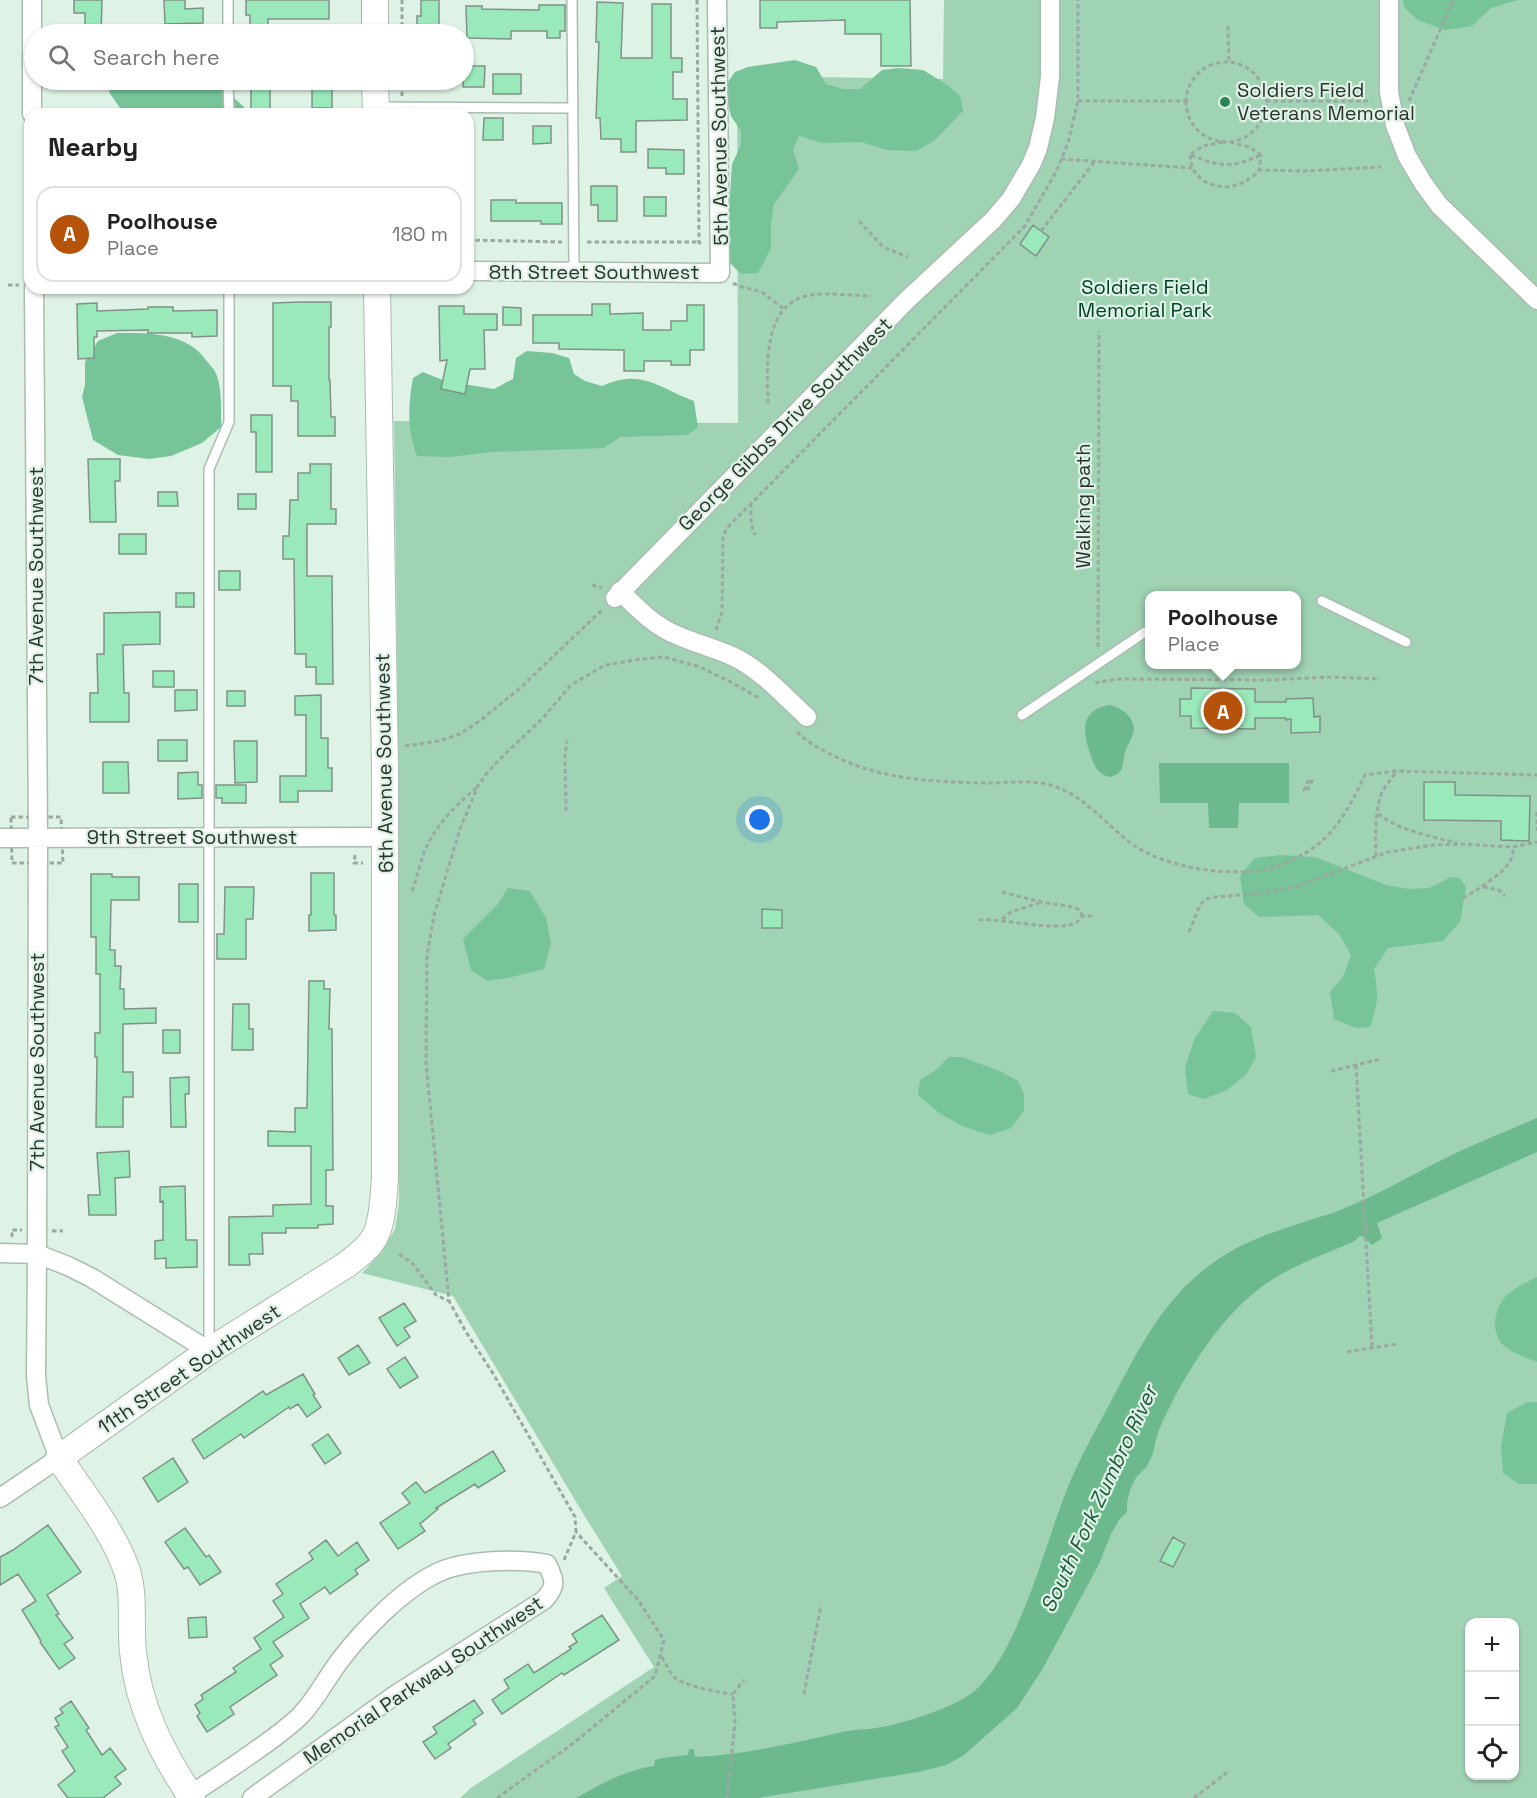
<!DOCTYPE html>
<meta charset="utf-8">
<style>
body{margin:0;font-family:"Space Grotesk",sans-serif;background:#f6f6f6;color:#222}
.controls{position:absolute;right:18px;bottom:18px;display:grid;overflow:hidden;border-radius:12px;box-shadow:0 2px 4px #0004}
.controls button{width:54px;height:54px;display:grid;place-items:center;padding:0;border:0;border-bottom:2px solid #e0e0e0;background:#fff;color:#222;font:30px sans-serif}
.you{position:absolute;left:760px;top:820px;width:21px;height:21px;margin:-15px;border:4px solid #fff;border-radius:50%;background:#1a73e8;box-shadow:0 0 0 9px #1a73e833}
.badge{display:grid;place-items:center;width:39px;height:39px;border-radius:50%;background:#b45309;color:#fff;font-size:20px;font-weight:700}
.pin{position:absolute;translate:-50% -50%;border:3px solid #fff;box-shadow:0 2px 6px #0006}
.popup{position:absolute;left:1145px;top:591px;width:156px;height:78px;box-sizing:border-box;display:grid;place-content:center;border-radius:12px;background:#fff;filter:drop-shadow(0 2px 4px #0005);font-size:20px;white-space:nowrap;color:#767676}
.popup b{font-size:22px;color:#222}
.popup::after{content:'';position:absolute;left:50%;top:100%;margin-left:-12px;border:12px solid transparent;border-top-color:#fff}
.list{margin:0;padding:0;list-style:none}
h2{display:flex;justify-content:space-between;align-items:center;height:78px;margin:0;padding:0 24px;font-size:26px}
h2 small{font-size:20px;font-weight:400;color:#767676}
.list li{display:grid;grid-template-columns:39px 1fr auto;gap:18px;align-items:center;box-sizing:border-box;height:96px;margin:0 12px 12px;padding:0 12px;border:2px solid #e0e0e0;border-radius:18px}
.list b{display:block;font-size:22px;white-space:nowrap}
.list p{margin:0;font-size:20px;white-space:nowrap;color:#767676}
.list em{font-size:20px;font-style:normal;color:#767676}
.icon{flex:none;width:33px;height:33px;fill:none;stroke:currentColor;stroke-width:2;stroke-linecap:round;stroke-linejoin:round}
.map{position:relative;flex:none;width:1537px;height:1798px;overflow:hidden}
.search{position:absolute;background:#fff;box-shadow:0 2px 4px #0004;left:24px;top:24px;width:450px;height:66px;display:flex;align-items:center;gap:15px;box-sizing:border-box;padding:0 21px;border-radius:33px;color:#767676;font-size:22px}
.panel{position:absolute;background:#fff;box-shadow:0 2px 4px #0004;left:24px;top:108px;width:450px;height:186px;border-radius:18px}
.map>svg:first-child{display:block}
</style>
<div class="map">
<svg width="1537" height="1798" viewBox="0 0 1537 1798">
<rect width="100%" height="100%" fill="#def2e5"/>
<path fill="#9fd3b4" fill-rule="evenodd" d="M944,0H1537V1798H460L471,1788L654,1667L604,1588L622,1576L584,1515L453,1296L362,1273L382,1252L395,1229L399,1202L398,718L394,421L738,423L737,76L943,79ZM1150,596H1296V664H1150ZM1470,1622H1514V1776H1470Z"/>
<path fill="#76c498" d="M1403,0H1518L1491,8L1472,26L1445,30L1418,20L1404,7Z
M795,60L816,67L826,84L843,89H860L882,70L898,68L923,70L946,84L960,96L963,111L934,141L916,151L887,150L861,142L823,143L799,136L793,149L799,169L774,204L771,223V248L758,273L741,274L728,261L727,243L732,164L741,145V131L731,116L728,103V82L735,72L748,67Z
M110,80H214L244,107L247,114H124L109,92Z
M117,333C149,333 186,332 206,360C210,365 215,370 217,376C222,391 221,411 221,427L202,443L171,456L149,459L118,455L93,440L82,397L85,385V362L98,341Z
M527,351L552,353L569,358L574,374L585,381L602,386C642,368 658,388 694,401L698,428L687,435L620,437L604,448L491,452L450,457L417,456C407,429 408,406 413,378L423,372L445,381L494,389L513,379L516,358Z
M1280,855L1315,857L1386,885L1409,889L1429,888L1451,877L1460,878L1466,887L1460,922L1443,941L1388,948L1374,969C1378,994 1379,1002 1370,1027L1356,1028L1334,1019L1330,992L1343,977L1351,955L1339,934L1318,915L1259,917L1244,904L1240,876L1255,858Z
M508,888L530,891L546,918L551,944L544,969L508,978L487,981L471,970L463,939L498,904Z
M1213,1011L1235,1013L1251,1027L1256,1057L1246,1075L1227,1090L1204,1099L1188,1094L1185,1067L1195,1038Z
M949,1057H962L1002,1072L1018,1081L1024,1094V1111L1011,1128L990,1135L962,1126L939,1113L918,1095L920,1080L936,1070Z
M1537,1277V1362C1527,1358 1515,1354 1507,1348C1490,1337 1493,1311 1505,1297C1512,1289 1527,1282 1537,1277Z
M1527,1402H1537V1484H1519L1503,1473L1501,1448L1507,1413Z"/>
<path fill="#6bb98d" d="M1109,705C1123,708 1137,719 1133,734C1131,740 1127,746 1125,752C1122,765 1125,773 1110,777C1096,774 1094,764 1090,753C1082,731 1081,710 1109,705Z
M1159,763H1289V803H1239L1238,828H1209L1208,803H1160Z
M1537,1118V1152L1377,1223L1382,1238L1372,1245L1364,1237L1360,1236L1353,1242C1325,1254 1296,1264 1270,1281C1221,1313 1182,1377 1159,1430C1155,1439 1155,1451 1150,1460C1147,1469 1141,1471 1136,1478C1130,1487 1126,1501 1127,1512L1119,1520L1111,1534L1099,1564L1042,1670L1017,1708L964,1755L946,1765L918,1772L758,1798H576C601,1784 626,1770 654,1766L655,1760L663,1758L688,1755L689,1749H694L695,1757C746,1755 797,1742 847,1731C857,1729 866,1730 876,1728C903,1724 950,1709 972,1693C1016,1659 1044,1549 1064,1497C1076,1465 1093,1435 1109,1405C1130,1366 1149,1326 1179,1293C1218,1251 1254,1238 1307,1221C1320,1216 1333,1214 1345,1208C1384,1192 1420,1170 1458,1152C1484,1140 1511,1129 1537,1118Z"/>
<path fill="#9ae9bb" stroke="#809287" stroke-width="1.5" d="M74,0H102L101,34H85V13H74Z
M164,0H185V9L203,8V23L165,24Z
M246,0H329V19H268V33H250V15H246Z
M421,0H439V34H417V16H421Z
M760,0H910L911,66H881V34H845V20L777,22V28H760Z
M597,2L623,3L621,58H652V4H671V58H682V72H673V99H687V120L636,121V152H621V139H601L600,118H596L599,42H596Z
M539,5H565V31H560V38H547V31H511V39L467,38L466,6H482V9L539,10Z
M464,66H485L484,87H463Z
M493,74H521V94H493Z
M312,84H332V108H312Z
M251,89H270V111L251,112Z
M484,118H503V140H483Z
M533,126H551V143L533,144Z
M648,149L684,150V174H666V168H648Z
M591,186H617V221H598V205H591Z
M644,197H666V216H644Z
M491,200H516V203H562V224H541V221H491Z
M1033,225L1049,237L1036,256L1020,244Z
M300,302H331V327H329V380H330L331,417H335V436H298V401H291V386H273V303Z
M97,303V311L148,309V307H173V311L217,310V336L192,337V333H148V330L97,331V337H94V358L78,359L77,304Z
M592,304H610V314L643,313V330H671V321H687V305H704V350H690V365H671V361H644V371H624V350L559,349V343H533V315H592Z
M439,306H464V314H497V330H484L485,369H470L465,394L441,389L447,360L440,361Z
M503,307L521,308V325H503Z
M251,415H272V472H256V432H251Z
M88,459H120V481H115L116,522H90Z
M310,464H331V509H336V524H307V576H332L333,684H316V667H306V654H295L294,559H283V536H289L290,500H298V473H310Z
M158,492H177L178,506H158Z
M238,494H256V509H238Z
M119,534H146V554H119Z
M219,571H240V590H219Z
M176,593H194V607H176Z
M160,612V644L123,645L124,693H129V722H90V693H98L97,654H104V613Z
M153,671H174V687H153Z
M1191,688L1255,689V702H1286V699L1313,698L1314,717L1320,716V732L1291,733V719L1286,720V718H1255V729L1191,728V716H1180V699H1191Z
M175,690H197V710L175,711Z
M227,691H245V706H227Z
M321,695V738H328V768H332V791H298V802H280V776H306V715H295V696Z
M158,740H187V761H158Z
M234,741H257V782L235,783Z
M103,762H128L129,793H103Z
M198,772V785H202V798L178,799V773Z
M1424,782H1455V795L1530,796L1529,841L1501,840V821L1424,820Z
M216,785H246V803H222V798H216Z
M311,873H334V915H336V930L309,931V915H311Z
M91,874H112V877H139V900H111L110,950H115V966H121L120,989H124V1009L156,1008V1023L123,1024V1072H133V1097H123V1127H96L97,1057H95V1033H100V974H96V937H91Z
M179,884H198V922H179Z
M225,887H254L253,919H246V959H217V934H224Z
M762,909L782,910V928H762Z
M309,981H324V989H330L329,1029H332L333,1170H326V1206H333V1224L318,1225V1228H286V1233H262L263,1254H249L250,1265H229V1217L273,1216V1205L311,1204V1146H268V1131L295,1132V1108H307Z
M233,1004H249V1029H253V1050H232Z
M163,1030H180V1053H163Z
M189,1077V1094H185L186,1127H171L170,1078Z
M129,1151L130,1177L115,1178L116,1215H89L88,1195H100L97,1153Z
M185,1186L186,1240H197V1267L166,1268V1258L155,1259V1241L163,1240V1201L160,1202V1187Z
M404,1303L416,1321L404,1328L410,1337L397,1346L379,1318Z
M358,1345L370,1363L349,1375L338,1358Z
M405,1357L418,1377L400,1388L387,1369Z
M303,1374L315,1394L313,1395L321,1407L307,1417L298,1404L290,1409L289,1407L244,1438L241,1434L204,1459L192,1440L263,1391L266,1395Z
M328,1434L341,1453L325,1464L312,1445Z
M493,1451L505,1471L478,1488L475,1484L436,1508L438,1509L420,1524L425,1531L398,1549L380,1523L410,1503L402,1493L416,1482L425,1493Z
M173,1458L188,1482L158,1502L143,1478Z
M48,1525L81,1572L47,1595L59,1614L56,1615L73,1638L64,1644L75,1658L59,1669L40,1642L41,1641L22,1610L36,1601L18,1574L0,1585V1557L13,1550Z
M185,1528L206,1557L209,1555L221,1572L200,1585L188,1567L184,1569L165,1542Z
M1173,1537L1185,1544L1173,1567L1160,1561Z
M326,1540L338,1556L357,1542L369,1560L355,1570L358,1574L330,1594L325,1587L300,1604L309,1618L273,1642L283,1656L270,1665L277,1675L230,1707L234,1714L207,1732L197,1716L200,1713L195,1705L203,1699L201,1695L236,1672L233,1668L261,1649L254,1638L284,1617L273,1601L283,1594L276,1584L313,1559L309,1553Z
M602,1615L619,1640L564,1675L562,1673L502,1714L492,1700L509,1688L504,1680L528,1664L534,1673L571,1649L569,1647L577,1642L572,1634Z
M206,1617L207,1637L189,1638L188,1618Z
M474,1700L483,1713L473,1720L476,1724L448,1744L451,1748L435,1759L423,1742L437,1733L433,1727Z
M71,1701L89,1728L86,1730L102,1755L110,1748L126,1769L115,1777L121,1784L103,1798H68L58,1785L75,1771L62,1751L68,1747L55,1727L59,1725L55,1718L63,1713L60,1709Z"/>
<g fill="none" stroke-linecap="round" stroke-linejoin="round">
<g stroke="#aabcb0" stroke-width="12">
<path id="lane" d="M228,0V34
M572,0L574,272
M228,80L229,114
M377,107L573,108
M1322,601L1406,642
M1022,715L1145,632
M209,1346V469L229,422V288"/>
</g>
<g stroke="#aabcb0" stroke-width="21">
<path id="street" d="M32,0V114
M1389,0V92L1395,125L1407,156L1423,183L1439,205L1537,300
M468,271L720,273L717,0
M620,591C638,609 655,627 679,636C699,645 720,649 740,660C765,674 786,698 807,717
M615,598L907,300L993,220L1011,199L1031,165L1038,148L1045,118L1050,77V0
M0,838L385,837
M0,1253L37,1254L68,1266L92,1278L209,1351
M0,1498L59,1458L39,1405L36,1376L37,1254L38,837L34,288
M190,1795C211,1781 231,1768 251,1754C268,1742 286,1730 301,1715C317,1698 327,1677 341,1659C364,1629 404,1588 439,1572C466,1560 518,1558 547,1564C555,1580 557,1586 544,1600L395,1695L252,1798"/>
</g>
<g stroke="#aabcb0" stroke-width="28">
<path id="secondary" d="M375,0V34
M375,80L376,114
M192,1798C162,1753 138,1707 133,1652C130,1626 135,1596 127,1571C114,1532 81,1491 59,1458L209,1351L346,1265C356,1257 368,1249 374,1238C383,1224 384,1193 385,1176V769L377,288"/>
</g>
<path stroke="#9aa99f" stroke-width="3" stroke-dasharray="4.5 3" stroke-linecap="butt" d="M697,0L699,242L702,246
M1228,26L1229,62
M402,34V0
M1186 102a40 40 0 1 1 80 0a40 40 0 1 1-80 0Z
M402,96V80
M1078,101H1186
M1266,101H1372
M1409,101L1453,0
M1230,142L1249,147L1261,155
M1191,154L1203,146L1223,142
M1190,155C1191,159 1191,165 1193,169C1203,187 1227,191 1244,182C1249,179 1256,175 1259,170C1260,166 1260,160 1261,155
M1191,155C1219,167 1233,168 1261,155
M1061,159L1192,168
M1258,170L1304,171L1381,167
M859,221L883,247L908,257
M1041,231L1095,161
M468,240L562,242
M587,242H699
M733,283C742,289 753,288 763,293C770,298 777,304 784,309
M8,285H19
M352,288V291
M768,403C767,367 762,302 811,295C828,292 854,296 871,296
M751,503V524L755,535
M592,585L602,588
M716,630L722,612L723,536L727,528L1025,226L1056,172L1068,143L1078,101V0
M1098,647L1099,331
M1095,683L1116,679L1268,680L1330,677L1380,679
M797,732C808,743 822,750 836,757C884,780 934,782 987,783C1006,783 1027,780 1046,784C1083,792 1105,825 1135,846C1167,868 1229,877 1267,869C1289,864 1315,850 1330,833C1345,816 1355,796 1365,775L1397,771L1537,775
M405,746L439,741L460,734L481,720L519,689L602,610
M1309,780L1304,790L1307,791L1314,777
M566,811L565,756L567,741
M1537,812V831
M1378,814C1401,831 1430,836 1457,843
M11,817H61L63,863H12Z
M355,855L354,863H363
M1376,856C1375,838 1375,806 1383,790C1387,783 1393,777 1397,771
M1483,887L1499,890L1505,896
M412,891C417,878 420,863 425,850C436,825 456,805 477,787
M1002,892L1041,902L1073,907L1080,910L1082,916
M1463,898C1477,890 1507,872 1512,857C1513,854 1513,850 1513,847
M1002,919L1011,912L1039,903
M979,920C1002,918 1057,932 1075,923C1079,921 1079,920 1082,916H1095
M1189,932L1200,905L1206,899L1215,897L1263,893L1298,886L1388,852L1433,845L1462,844L1513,847L1537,842
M1356,1065L1372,1347
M1331,1071L1381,1059
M52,1231H63
M12,1237V1230H22
M399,1254L413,1264L436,1295L449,1301
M1347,1352L1397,1344
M564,1560L576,1532L575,1517L494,1375L466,1332L449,1301L426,1062L427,956L434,915L460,829L478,786L487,773L500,759L543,718L571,685L605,665L642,659L664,657L700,667L733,683L759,698
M662,1657C666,1664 670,1673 675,1678C686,1686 720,1693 733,1694
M804,1694L821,1605
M497,1798L575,1742L655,1676L664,1640L638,1600L576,1532
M727,1798L735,1723L733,1694L744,1680
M1194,1798L1229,1771"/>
<use href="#lane" stroke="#fff" stroke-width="9"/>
<use href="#street" stroke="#fff" stroke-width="18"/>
<use href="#secondary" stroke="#fff" stroke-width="26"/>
</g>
<circle fill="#2b8358" stroke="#def2e5" stroke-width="2" cx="1225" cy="102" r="6"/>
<g text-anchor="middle" stroke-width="4.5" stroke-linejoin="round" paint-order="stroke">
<g font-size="20" fill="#2c332e" stroke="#def2e5" text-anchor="start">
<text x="1237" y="97">Soldiers Field<tspan x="1237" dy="23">Veterans Memorial</tspan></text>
</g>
<g font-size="20" fill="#2c332e" stroke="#def2e5">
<text transform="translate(719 136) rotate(-91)" y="7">5th Avenue Southwest</text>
<text x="594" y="279">8th Street Southwest</text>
<text transform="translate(785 424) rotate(-45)" y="7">George Gibbs Drive Southwest</text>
<text transform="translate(1083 506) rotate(-90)" y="7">Walking path</text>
<text transform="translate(36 576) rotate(-90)" y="7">7th Avenue Southwest</text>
<text transform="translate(384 763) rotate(-91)" y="7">6th Avenue Southwest</text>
<text x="192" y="844">9th Street Southwest</text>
<text transform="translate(37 1062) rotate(-90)" y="7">7th Avenue Southwest</text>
<text transform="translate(189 1369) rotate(-34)" y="7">11th Street Southwest</text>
<text transform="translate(423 1680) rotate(-34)" y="7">Memorial Parkway Southwest</text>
</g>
<g font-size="20" fill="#014328" stroke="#def2e5">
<text x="1145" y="294">Soldiers Field<tspan x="1145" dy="23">Memorial Park</tspan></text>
</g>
<g font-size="21" font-style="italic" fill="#1f593c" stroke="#def2e5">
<text transform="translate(1099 1499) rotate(-65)" y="7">South Fork Zumbro River</text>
</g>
</g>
</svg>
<div class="controls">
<button>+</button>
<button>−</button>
<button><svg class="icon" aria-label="locate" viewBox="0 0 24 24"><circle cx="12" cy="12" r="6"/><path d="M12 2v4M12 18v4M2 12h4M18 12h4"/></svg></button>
</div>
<div class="you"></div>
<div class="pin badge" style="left:1223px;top:711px">A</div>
<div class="popup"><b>Poolhouse</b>Place</div>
<div class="search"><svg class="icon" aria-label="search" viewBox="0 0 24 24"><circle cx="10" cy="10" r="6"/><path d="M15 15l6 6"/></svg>Search here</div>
<section class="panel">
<h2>Nearby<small></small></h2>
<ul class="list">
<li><span class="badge">A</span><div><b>Poolhouse</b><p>Place</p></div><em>180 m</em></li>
</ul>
</section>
</div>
